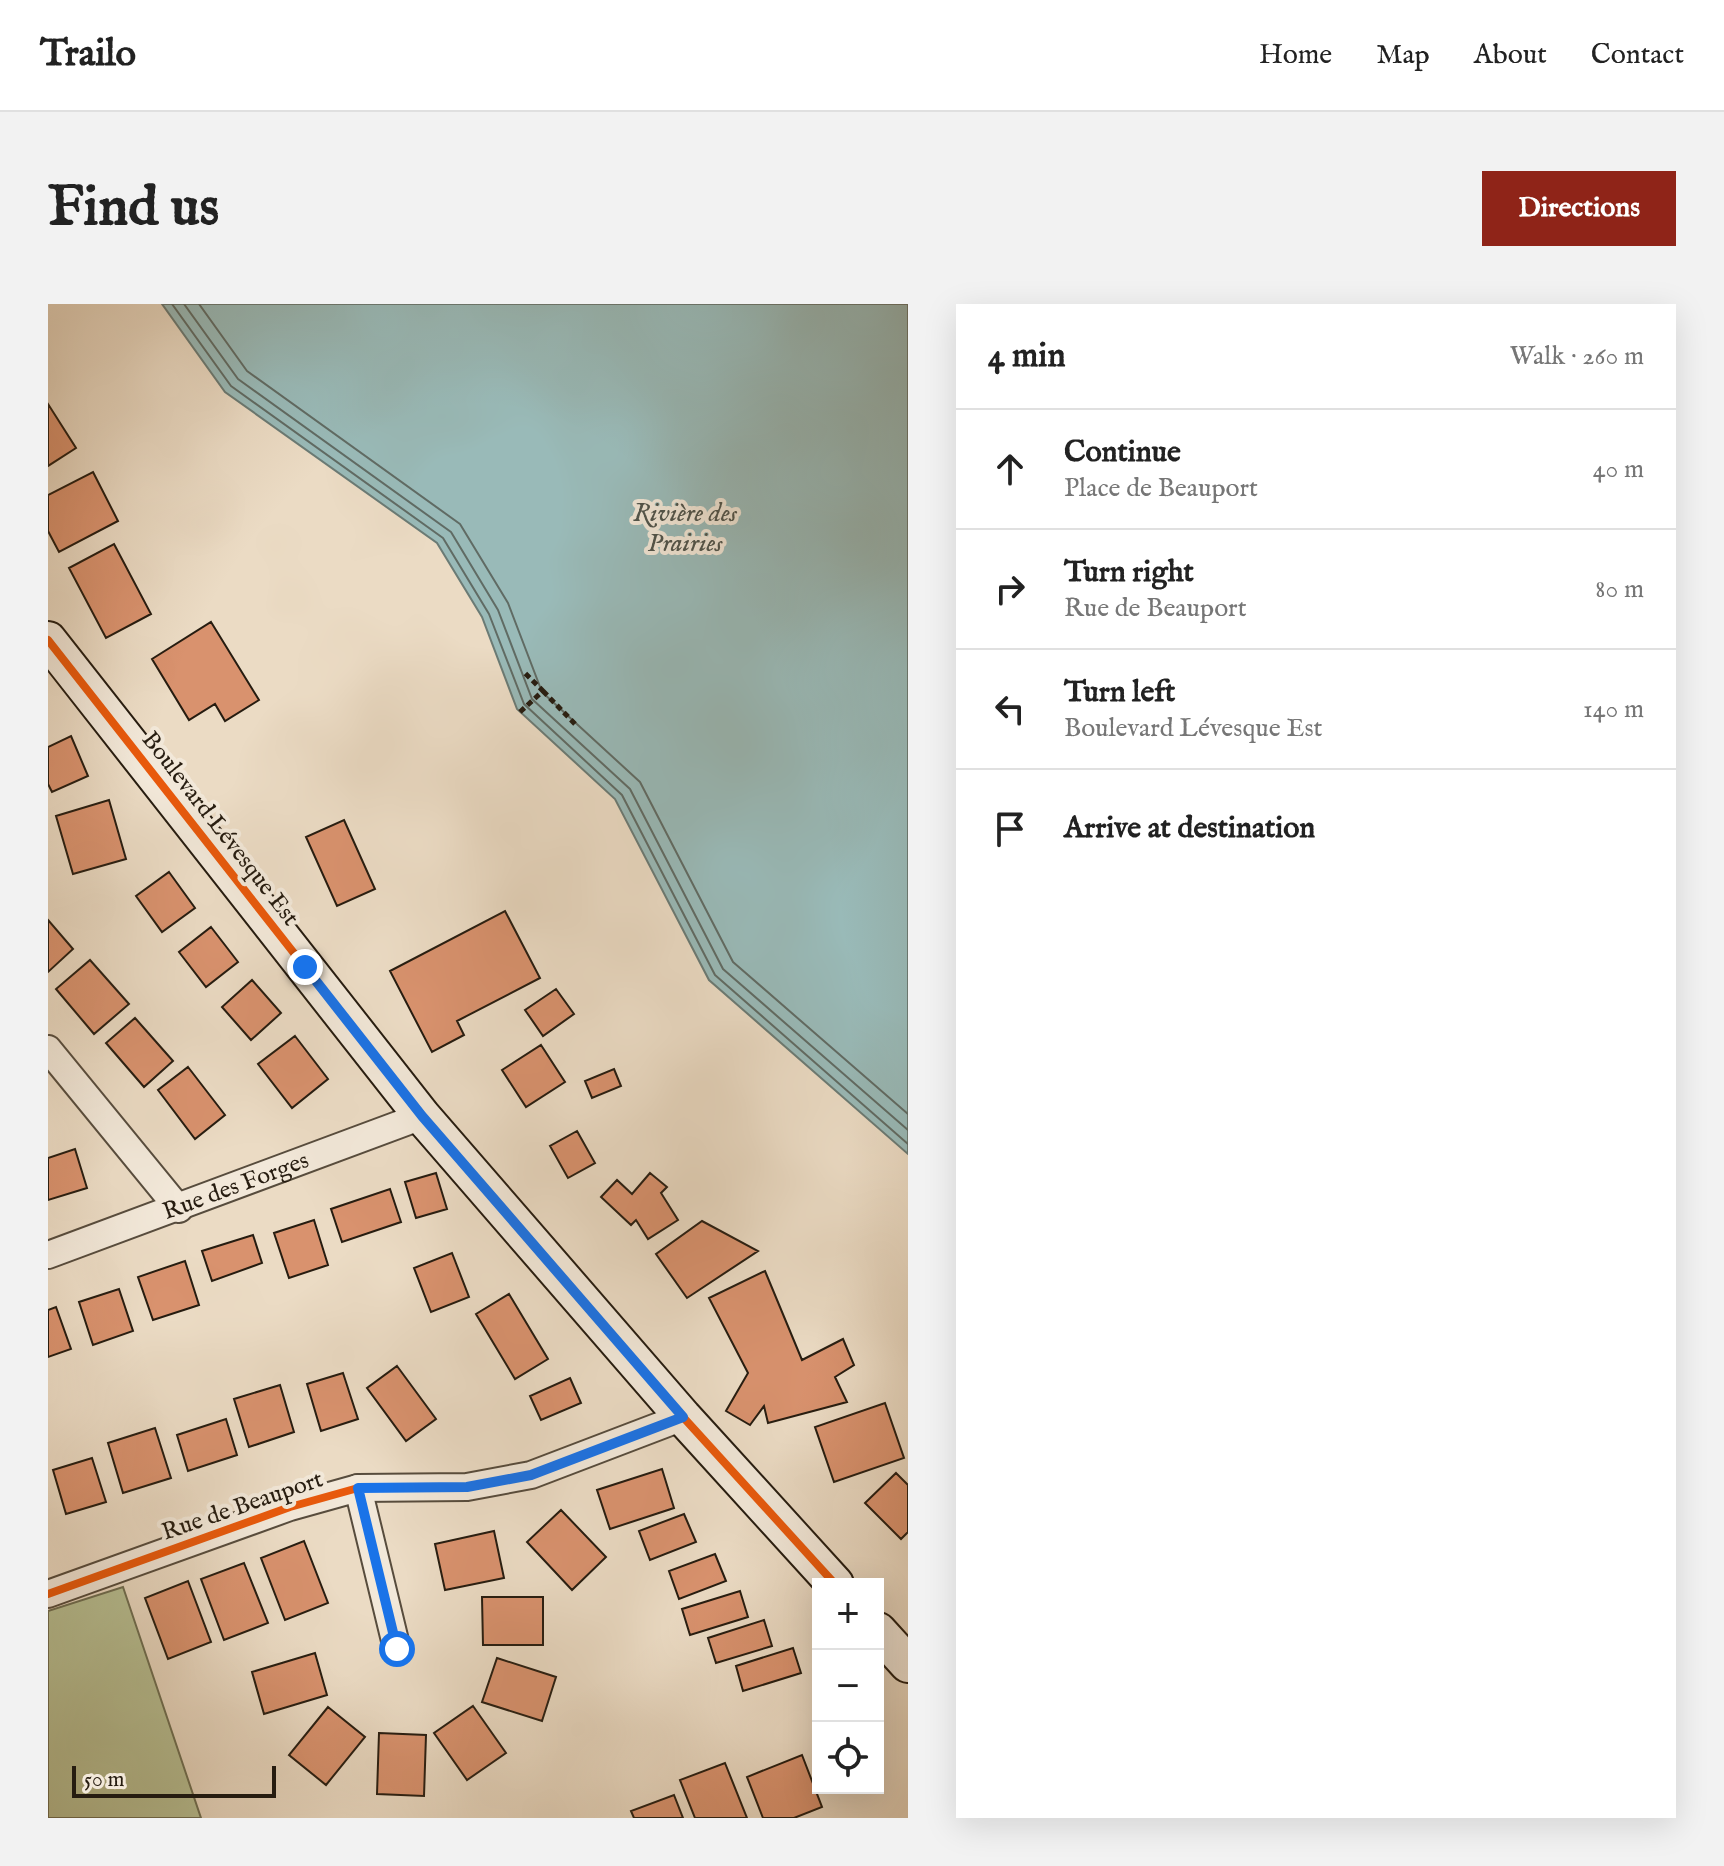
<!DOCTYPE html>
<meta charset="utf-8">
<style>
body{margin:0;font-family:"IM FELL English",serif;background:#f2f2f2;color:#222}
.controls{position:absolute;right:24px;bottom:24px;display:grid;overflow:hidden;border-radius:0px;box-shadow:0 8px 32px #0002}
.controls button{width:72px;height:72px;display:grid;place-items:center;padding:0;border:0;border-bottom:2px solid #e0e0e0;background:#fff;color:#222;font:40px sans-serif}
.scale{position:absolute;left:24px;bottom:20px;width:204px;box-sizing:border-box;padding-left:8px;border:4px solid #261c10;border-top:0;font-size:22px;line-height:28px;white-space:nowrap;color:#261c10;-webkit-text-stroke:6px #f2e8d9;paint-order:stroke}
.stop{position:absolute;width:24px;height:24px;margin:-18px;border:6px solid #1a73e8;border-radius:50%;background:#fff}
.stop.end{background:#1a73e8;border-color:#fff;box-shadow:0 2px 8px #0008}
.list{margin:0;padding:0;list-style:none}
h2{display:flex;justify-content:space-between;align-items:center;height:104px;margin:0;padding:0 32px;font-size:34px}
h2 small{font-size:26px;font-weight:400;color:#767676}
.list li{display:grid;grid-template-columns:52px 1fr auto;gap:24px;align-items:center;box-sizing:border-box;height:120px;padding:0 32px;border-top:2px solid #e0e0e0}
.list b{display:block;font-size:30px;white-space:nowrap}
.list p{margin:0;font-size:26px;white-space:nowrap;color:#767676}
.list em{font-size:26px;font-style:normal;color:#767676}
.icon{flex:none;width:44px;height:44px;fill:none;stroke:currentColor;stroke-width:2;stroke-linecap:round;stroke-linejoin:round}
.map{position:relative;flex:none;width:860px;height:1514px;overflow:hidden;border-radius:0px}
header{display:flex;align-items:center;gap:48px;box-sizing:border-box;height:112px;padding:0 40px;background:#fff;border-bottom:2px solid #e0e0e0}
header strong{font-size:38px}
nav{display:flex;gap:44px;margin-inline-start:auto;font-size:28px}
.intro{display:flex;align-items:center;justify-content:space-between;box-sizing:border-box;height:192px;padding:0 48px}
h1{margin:0;font-size:56px}
.button{padding:20px 36px;border-radius:0px;background:#8f2418;color:#fff;font-size:28px;font-weight:700}
main{display:flex;gap:48px;padding:0 48px}
aside{flex:1;background:#fff;border-radius:0px;box-shadow:0 8px 32px #0002}
.map>svg:first-child{display:block}
</style>
<header>
<strong>Trailo</strong>
<nav><a>Home</a><a>Map</a><a>About</a><a>Contact</a></nav>
</header>
<div class="intro"><h1>Find us</h1><a class="button">Directions</a></div>
<main>
<div class="map">
<svg width="860" height="1514" viewBox="0 0 860 1514">
<rect width="100%" height="100%" fill="#ebdbc4"/>
<filter id="stains"><feTurbulence type="fractalNoise" baseFrequency=".0025" numOctaves="4"/><feColorMatrix values="0 0 0 0 .2 0 0 0 0 .09 0 0 0 0 .02 0 0 0 .5 -.17"/></filter>
<radialGradient id="worn" r=".72"><stop offset=".6" stop-color="#630" stop-opacity="0"/><stop offset="1" stop-color="#630" stop-opacity=".3"/></radialGradient>
<path fill="#b7c094" stroke="#6e6e52" stroke-width="2" d="M75,1283L153,1514H0V1307Z"/>
<path fill="#99bab8" stroke="#6b7b75" stroke-width="2" d="M114,0H860V850L661,676L567,495L469,405L434,313L389,239L177,88Z"/>
<g fill="none" stroke-linecap="round" stroke-linejoin="round">
<path stroke="#606b64" stroke-width="2" d="M124,0L183,82L395,234L441,310L476,400L574,491L667,671L860,840
M136,0L190,75L403,228L450,306L484,395L582,485L675,665L860,826
M151,0L199,67L412,220L460,299L494,388L592,478L685,658L860,810"/>
</g>
<path fill="#d9926e" stroke="#261c10" stroke-width="2" d="M0,100L28,144L0,162Z
M45,168L70,217L11,248L0,227V191Z
M66,240L103,310L58,334L21,264Z
M163,318L211,396L177,417L167,400L141,416L104,355Z
M23,432L40,472L4,488L0,480V443Z
M61,496L78,555L25,570L8,512Z
M296,516L327,585L289,602L258,533Z
M121,568L147,604L114,628L88,592Z
M457,607L492,674L409,717L416,731L384,748L342,667Z
M0,616L25,645L0,668Z
M163,623L190,658L158,683L131,648Z
M42,656L81,700L46,730L8,685Z
M204,676L233,709L203,736L174,703Z
M508,685L526,710L495,732L477,706Z
M87,714L125,757L96,783L58,739Z
M247,732L280,775L244,804L210,760Z
M493,741L517,778L478,803L454,766Z
M140,763L177,811L147,835L110,786Z
M566,765L573,782L544,794L537,777Z
M529,827L547,859L520,874L502,842Z
M27,845L39,884L0,896V854Z
M388,869L399,905L368,914L357,878Z
M602,869L619,883L613,889L630,916L600,935L588,916L583,921L553,893L569,876L584,890Z
M342,885L353,918L294,938L283,905Z
M266,916L280,961L241,974L226,929Z
M654,917L710,947L639,994L608,950Z
M205,931L214,959L164,977L154,947Z
M404,949L421,993L383,1008L366,964Z
M137,957L151,1001L105,1016L90,973Z
M717,967L754,1056L795,1035L806,1061L787,1073L799,1098L720,1119L716,1102L702,1121L678,1107L700,1069L661,994Z
M71,985L85,1027L45,1041L31,998Z
M461,990L500,1055L467,1075L428,1010Z
M8,1003L23,1045L0,1053V1006Z
M349,1062L388,1115L358,1137L319,1084Z
M295,1069L310,1115L273,1127L259,1080Z
M522,1074L533,1099L493,1116L482,1092Z
M232,1081L246,1128L201,1143L186,1095Z
M837,1099L856,1154L786,1178L767,1123Z
M178,1115L189,1151L140,1167L129,1131Z
M107,1124L123,1174L75,1189L60,1139Z
M44,1154L58,1198L18,1210L5,1166Z
M614,1165L626,1204L562,1225L549,1186Z
M848,1169L860,1181V1228L853,1235L817,1199Z
M513,1206L558,1253L524,1286L479,1238Z
M636,1210L648,1238L602,1256L591,1227Z
M446,1227L456,1274L397,1286L387,1240Z
M256,1237L280,1299L237,1316L213,1254Z
M667,1250L678,1277L631,1295L621,1267Z
M196,1259L220,1319L176,1336L153,1275Z
M140,1277L163,1338L120,1355L97,1294Z
M692,1287L700,1313L642,1331L634,1305Z
M434,1293H495V1341H435Z
M716,1316L724,1342L668,1359L660,1334Z
M745,1344L753,1369L695,1387L688,1362Z
M267,1349L279,1391L216,1410L204,1368Z
M449,1354L508,1373L494,1417L434,1398Z
M425,1402L458,1449L419,1476L386,1429Z
M280,1403L317,1433L278,1481L241,1451Z
M331,1429L378,1431L376,1492L329,1490Z
M754,1451L774,1503L746,1514H715L699,1473Z
M677,1459L699,1514H647L632,1476Z
M626,1491L635,1514H586L583,1507Z"/>
<g fill="none" stroke-linecap="round" stroke-linejoin="round">
<g stroke="#574c3d" stroke-width="30">
<g id="street">
<path d="M0,745L131,905"/>
<path id="s1" d="M0,951L374,812"/>
<path d="M310,1184L349,1345"/>
<path d="M0,1290L242,1203L310,1184L419,1183L483,1171L635,1113"/>
</g>
</g>
<g stroke="#261c10" stroke-width="40">
<path id="secondary" d="M0,336L374,812L635,1113L787,1280
M830,1327L860,1360"/>
</g>
<path stroke="#261c10" stroke-width="5" stroke-dasharray="6 4" stroke-linecap="butt" d="M495,387L527,420
M472,408L495,387L476,368"/>
<use href="#street" stroke="#f2e8d9" stroke-width="26"/>
<use href="#secondary" stroke="#f2e8d9" stroke-width="36"/>
<g stroke="#f2e8d9" stroke-width="13">
<path id="cycleway" d="M0,336L374,812L635,1113L787,1280
M0,1290L242,1203L310,1184L419,1183L483,1171L635,1113"/>
</g>
<use href="#cycleway" stroke="#e8590c" stroke-width="8"/>
</g>
<g fill="none" stroke-linecap="round" stroke-linejoin="round">
<path stroke="#1a73e8" stroke-width="10" d="M257,663L374,812L635,1113L483,1171L419,1183L310,1184L349,1345"/>
</g>
<g text-anchor="middle" stroke-width="8" stroke-linejoin="round" paint-order="stroke">
<g font-size="24" fill="#261c10" stroke="#f2e8d9">
<text transform="translate(173 524) rotate(52)" y="8">Boulevard Lévesque Est</text>
<text dy="8" stroke="none"><textPath href="#s1" startOffset="200">Rue des Forges</textPath></text>
<text transform="translate(194 1201) rotate(-19)" y="8">Rue de Beauport</text>
</g>
<g font-size="26" font-style="italic" fill="#4e534b" stroke="#f2e8d9">
<text x="637" y="217">Rivière des<tspan x="637" dy="30">Prairies</tspan></text>
</g>
</g>
<rect width="100%" height="100%" filter="url(#stains)"/>
<rect width="100%" height="100%" fill="url(#worn)"/>
</svg>
<div class="controls">
<button>+</button>
<button>−</button>
<button><svg class="icon" aria-label="locate" viewBox="0 0 24 24"><circle cx="12" cy="12" r="6"/><path d="M12 2v4M12 18v4M2 12h4M18 12h4"/></svg></button>
</div>
<div class="scale">50 m</div>
<div class="stop" style="left:349px;top:1345px"></div>
<div class="stop end" style="left:257px;top:663px"></div>
</div>
<aside>
<h2>4 min<small>Walk · 260 m</small></h2>
<ul class="list">
<li><svg class="icon" aria-label="ahead" viewBox="0 0 24 24"><path d="M12 20V5M6 11l6-6 6 6"/></svg><div><b>Continue</b><p>Place de Beauport</p></div><em>40 m</em></li>
<li><svg class="icon" aria-label="right" viewBox="0 0 24 24"><path d="M7 20v-9h11M14 6l5 5-5 5"/></svg><div><b>Turn right</b><p>Rue de Beauport</p></div><em>80 m</em></li>
<li><svg class="icon" aria-label="left" viewBox="0 0 24 24"><path d="M17 20v-9H6M10 6l-5 5 5 5"/></svg><div><b>Turn left</b><p>Boulevard Lévesque Est</p></div><em>140 m</em></li>
<li><svg class="icon" aria-label="arrive" viewBox="0 0 24 24"><path d="M6 21V4h12l-3 4 3 4H6"/></svg><div><b>Arrive at destination</b></div></li>
</ul>
</aside>
</main>
